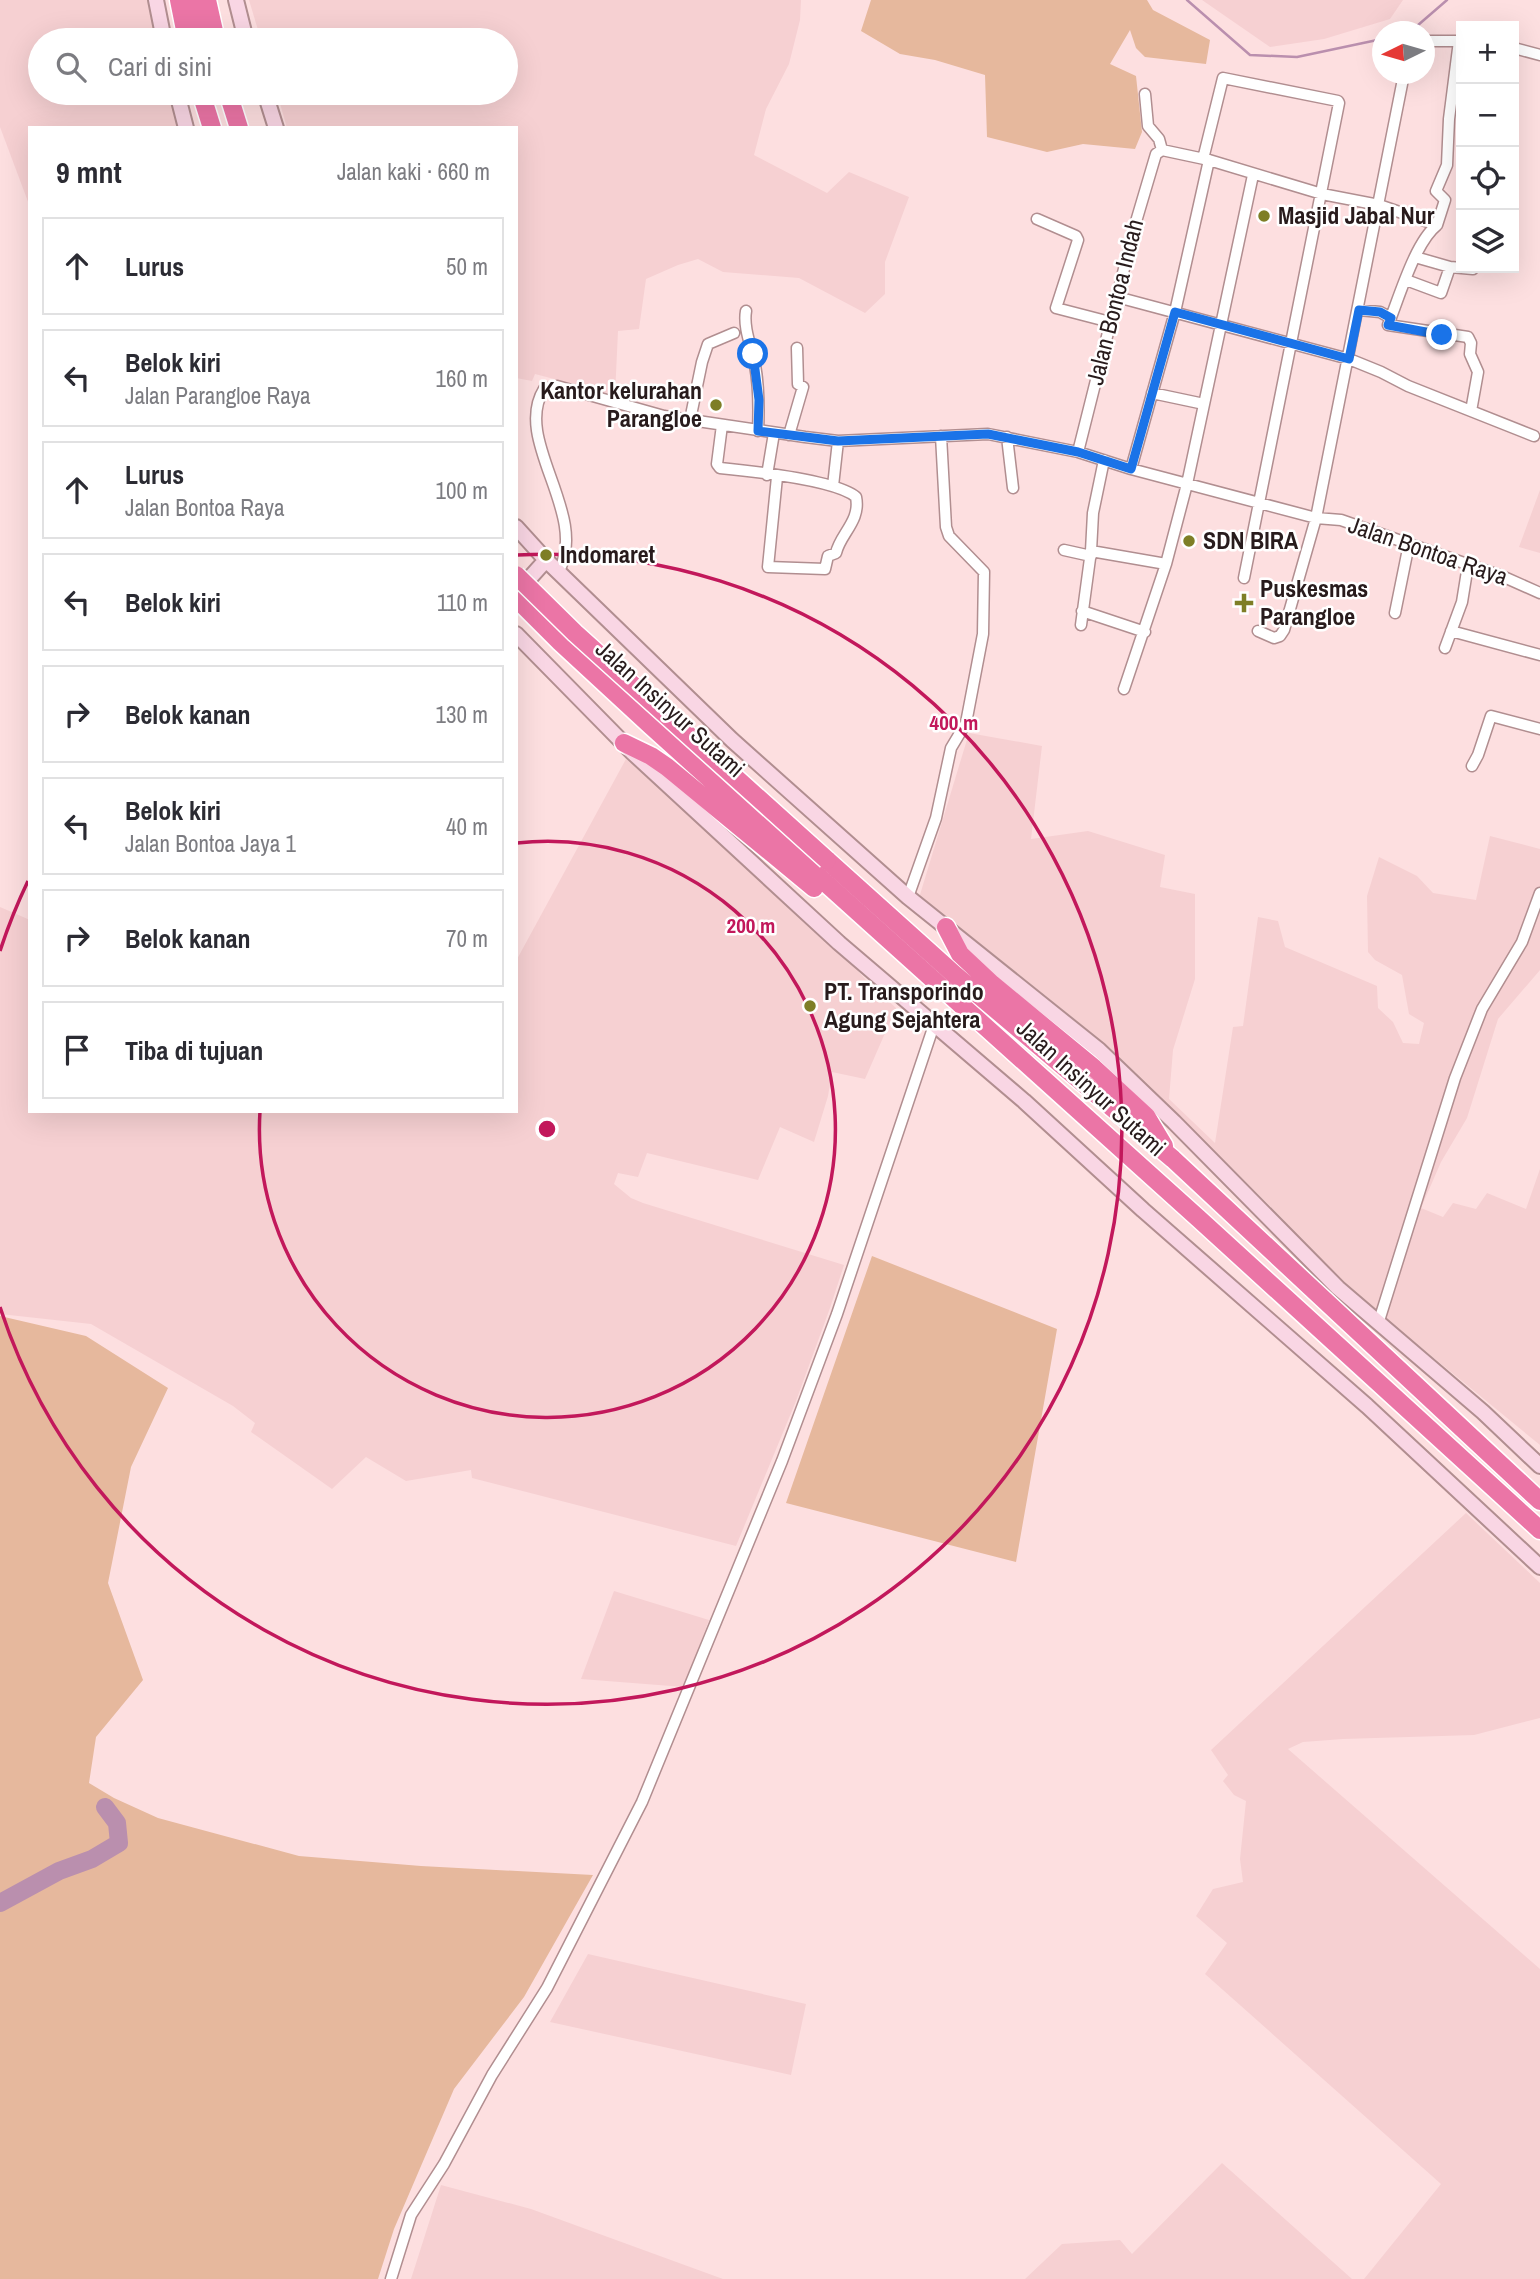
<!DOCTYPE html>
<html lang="id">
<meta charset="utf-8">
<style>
body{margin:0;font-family:"Archivo Narrow",sans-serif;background:#f7f7f7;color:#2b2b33}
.controls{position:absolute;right:21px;top:21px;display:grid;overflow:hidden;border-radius:0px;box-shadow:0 7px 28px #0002}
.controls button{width:63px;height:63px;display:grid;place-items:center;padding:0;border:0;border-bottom:2px solid #e1e1e2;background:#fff;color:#2b2b33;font:35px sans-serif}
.compass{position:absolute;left:1372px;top:21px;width:63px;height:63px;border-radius:50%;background:#fff;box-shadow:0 7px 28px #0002;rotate:265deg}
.stop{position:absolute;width:21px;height:21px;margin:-16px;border:5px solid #1a73e8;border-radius:50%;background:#fff}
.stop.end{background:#1a73e8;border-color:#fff;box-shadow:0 2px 7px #0008}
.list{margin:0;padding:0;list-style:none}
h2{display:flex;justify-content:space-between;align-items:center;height:91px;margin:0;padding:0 28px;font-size:30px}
h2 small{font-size:23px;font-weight:400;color:#7c7c81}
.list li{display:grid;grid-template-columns:46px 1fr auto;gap:21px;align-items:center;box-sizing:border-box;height:98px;margin:0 14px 14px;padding:0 14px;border:2px solid #e1e1e2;border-radius:0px}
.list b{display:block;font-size:26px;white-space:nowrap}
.list p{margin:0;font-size:23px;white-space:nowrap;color:#7c7c81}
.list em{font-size:23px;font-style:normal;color:#7c7c81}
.icon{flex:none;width:38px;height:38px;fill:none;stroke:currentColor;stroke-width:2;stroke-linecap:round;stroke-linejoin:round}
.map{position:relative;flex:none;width:1540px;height:2279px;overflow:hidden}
.search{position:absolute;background:#fff;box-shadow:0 7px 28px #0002;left:28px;top:28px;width:490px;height:77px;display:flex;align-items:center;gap:18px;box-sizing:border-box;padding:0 24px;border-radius:38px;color:#7c7c81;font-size:26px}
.panel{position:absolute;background:#fff;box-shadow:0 7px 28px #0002;left:28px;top:126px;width:490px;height:987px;border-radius:0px}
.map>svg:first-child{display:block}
</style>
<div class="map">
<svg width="1540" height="2279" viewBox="0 0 1540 2279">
<rect width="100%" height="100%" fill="#fddfe0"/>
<path fill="#f6d0d2" d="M0,0H151L161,40H40V93H173L182,128H30V207L0,127Z
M249,0H801L800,20L789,64L766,109L754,155L827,193L849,172L909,197L885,262V294L865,313L799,278L723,272L698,259L678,265L646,279L639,329L618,331L615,395L535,374L532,381L516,378V128H287L277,93H506V40H261Z
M1202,0H1403L1390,19L1324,39L1270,47Z
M1540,490V553L1519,547Z
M969,733L1042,746L1031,839L1088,831L1165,855L1160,887L1195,894V979L1173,1050L1169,1099L1215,1143L1233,1027L1243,1026L1258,917L1278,921L1285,947L1377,986L1378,1008L1393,1022L1403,1043L1419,1044L1424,1023L1409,1014L1402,975L1375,960L1368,952L1367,896L1379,857L1417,876L1433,893L1476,900L1490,836L1540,849V970L1498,1019L1467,1118L1441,1162L1421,1208L1443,1217L1453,1203L1476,1209L1487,1193L1526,1209L1540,1169V1445L1340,1281L1279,1215L1109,1047L996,956L919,898Z
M626,759L831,942L868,982L896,1008L865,1079L832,1072L828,1096L814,1142L780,1127L758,1180L647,1153L638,1177L618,1173L614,1184L631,1198L643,1203L844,1265L830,1308L796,1401L736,1546L472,1478L471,1470L406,1481L366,1457L332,1489L251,1432L255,1423L233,1406L91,1324L0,1314V907L30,920V1111H516V961Z
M1466,1513L1540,1583V1718L1474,1735L1343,1739L1303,1742L1288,1749L1540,1969V2279H1364L1441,2184L1205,1974L1227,1943L1196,1916L1213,1889L1243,1882L1240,1859L1246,1801L1234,1795L1223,1781L1228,1775L1211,1750Z
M614,1591L709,1620L684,1687L581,1679Z
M588,1954L806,2004L791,2075L550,2022Z
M1222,2163L1352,2279H1025L1062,2244L1120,2240L1132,2254Z
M441,2185L531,2209L723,2279H411Z"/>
<path fill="#e6b89d" d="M871,0H1147L1153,10L1210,40L1206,64L1145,57L1136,48L1130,30L1110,64L1136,76L1142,132L1135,149L1083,144L1047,152L987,137L985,75L935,60L900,54L861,31Z
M872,1256L1057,1329L1016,1562L786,1503Z
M0,1316L86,1336L168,1388L131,1467L108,1583L143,1680L96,1737L89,1783L114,1798L158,1818L299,1856L421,1866L593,1875L524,1997L454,2089L394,2229L378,2279H0Z"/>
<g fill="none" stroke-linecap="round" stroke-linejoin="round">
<path stroke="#ba8fae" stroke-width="2.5" d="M1187,0L1250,55L1297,57L1382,39
M1410,32L1447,0"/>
<path stroke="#ba8fae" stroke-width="18" d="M0,1903L59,1871L92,1859L119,1843L117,1823L105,1807"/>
<g stroke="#b18e90" stroke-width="13">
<path id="street" d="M1424,41H1461
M1514,48L1540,55
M1145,94L1148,126L1159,139L1162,150
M1203,159L1223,78L1338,101L1339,103L1244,578
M1037,219L1076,236L1078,240L1056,308L1110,322
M1437,225L1445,200L1436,191L1447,165L1449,119L1459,41
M1415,257L1450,267L1473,269
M1406,280L1441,293L1450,267
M1117,297L1349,359L1381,372L1408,386L1534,436
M1359,310L1380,312L1391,318
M746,311C743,328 752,348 755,365C759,387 759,409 758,431
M1152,393L1204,404
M690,420L702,362L708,344L734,333
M722,425L717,464L720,468C750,471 836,480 856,497C861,521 840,534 836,553L828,556L825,569L768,567L777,477
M789,435L803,387L798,384L797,348
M1007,437L1013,488
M1078,452L1135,225L1156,154L1162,150L1209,160L1322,194L1379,205L1437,225C1415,242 1399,298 1388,325L1468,337L1471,343L1470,354L1478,372L1471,411
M1131,469L1175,312L1209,160
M767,475L774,433
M833,486L838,441
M1064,550L1091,556
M1091,551L1166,564
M559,571C589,513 512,440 544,389L557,386L664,416L805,437L838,441L988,434L1078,452L1131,469L1316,518L1341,520L1504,577L1540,593
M1082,611L1145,632
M1395,613L1409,544
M1081,625L1091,551L1093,513L1104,460
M1258,631L1274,638L1280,636L1284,630L1316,518L1404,74
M1451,631L1540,655
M1445,648L1462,602L1468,565
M1124,689L1166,564L1187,484L1253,175
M1472,766L1478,755L1491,716L1540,729
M908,897L936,818L951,748L966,723L983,634L984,572L949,536L946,527L941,436
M1378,1324L1455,1078L1482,1009L1522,942L1540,893
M391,2279L411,2215L444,2164L492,2075L547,1988L642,1802L782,1461L837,1314L934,1025"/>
</g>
<g stroke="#b18e90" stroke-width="18">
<path id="secondary" d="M156,0L164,40
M236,0L246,40
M177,93L186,128
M265,93L276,128
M516,527L546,560L732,740L908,897L1099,1050L1174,1122L1338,1288L1483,1412L1540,1466
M519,590L546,560
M516,634L632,752L839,943L1024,1101L1143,1210L1367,1406L1540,1567"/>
</g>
<g stroke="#fff" stroke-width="21">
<path id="highway" d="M179,0L187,40
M191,0L200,40
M207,0L216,40
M201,93L212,128
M228,93L239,128
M516,598L560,642L650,725L1198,1218L1540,1530
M624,743L651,756L667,767L814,888
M827,860L955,975L1173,1159L1540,1501
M946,927L960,954L992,984L1094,1068L1146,1116L1164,1146"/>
</g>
<use href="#street" stroke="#fff" stroke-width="10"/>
<use href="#secondary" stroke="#f9d6e4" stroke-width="14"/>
<use href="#highway" stroke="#eb75a6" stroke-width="18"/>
<g stroke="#fff" stroke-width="21" stroke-linecap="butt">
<path id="highway-bridge" d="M516,575L575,633L827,860"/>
</g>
<use href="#highway-bridge" stroke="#eb75a6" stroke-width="18"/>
</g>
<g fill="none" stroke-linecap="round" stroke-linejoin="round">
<path stroke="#1a73e8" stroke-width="9" d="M753,354L759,400L758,431L838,441L988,434L1078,452L1131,469L1175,312L1349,359L1359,310L1380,312L1391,318L1388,325L1442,335"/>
</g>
<g fill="none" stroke="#c2185b" stroke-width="3.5">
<path d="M517 843A288 288 0 1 1 260 1111"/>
<path d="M0 951A575 575 0 0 1 28 881M517 555A575 575 0 1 1 0 1307"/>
</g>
<g fill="#7e7e26" stroke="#fff" stroke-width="2.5">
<circle cx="1264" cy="216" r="7"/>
<circle cx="716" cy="405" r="7"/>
<circle cx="1189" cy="541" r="7"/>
<circle cx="546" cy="555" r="7"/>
<path d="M1240.5 592.5h7v7h7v7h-7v7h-7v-7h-7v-7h7z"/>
<circle cx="810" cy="1006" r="7"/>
</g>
<g text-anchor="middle" stroke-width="5" stroke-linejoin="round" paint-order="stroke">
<g font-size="24" font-weight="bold" fill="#281b1c" stroke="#fff" text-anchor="start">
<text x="1278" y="224">Masjid Jabal Nur</text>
<text x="702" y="399" text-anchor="end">Kantor kelurahan<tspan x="702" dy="28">Parangloe</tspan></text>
<text x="1203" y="549">SDN BIRA</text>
<text x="560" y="563">Indomaret</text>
<text x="1260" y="597">Puskesmas<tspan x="1260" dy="28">Parangloe</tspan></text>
<text x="824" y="1000">PT. Transporindo<tspan x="824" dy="28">Agung Sejahtera</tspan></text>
</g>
<g font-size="24" fill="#281b1c" stroke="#fff">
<text transform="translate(1115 302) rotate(-76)" y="8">Jalan Bontoa Indah</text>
<text transform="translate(1428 551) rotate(19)" y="8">Jalan Bontoa Raya</text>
<text transform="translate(670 709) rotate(42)" y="8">Jalan Insinyur Sutami</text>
<text transform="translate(1091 1088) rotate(42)" y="8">Jalan Insinyur Sutami</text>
</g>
</g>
<circle cx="547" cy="1129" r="10" fill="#c2185b" stroke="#fff" stroke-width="3.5"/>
<g font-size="21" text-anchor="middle" font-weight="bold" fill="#c2185b" stroke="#fff" stroke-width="5" stroke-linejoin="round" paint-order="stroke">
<text x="954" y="730">400 m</text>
<text x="751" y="933">200 m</text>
</g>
</svg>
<div class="controls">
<button>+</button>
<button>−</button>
<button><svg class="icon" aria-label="locate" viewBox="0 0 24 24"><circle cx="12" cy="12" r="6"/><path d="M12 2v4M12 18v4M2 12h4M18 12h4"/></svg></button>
<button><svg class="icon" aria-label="layers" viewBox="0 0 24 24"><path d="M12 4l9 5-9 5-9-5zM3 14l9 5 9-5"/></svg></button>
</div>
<svg class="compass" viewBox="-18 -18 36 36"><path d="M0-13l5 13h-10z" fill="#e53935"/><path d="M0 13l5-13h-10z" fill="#7c7c81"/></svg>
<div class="stop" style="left:753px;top:354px"></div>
<div class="stop end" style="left:1442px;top:335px"></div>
<div class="search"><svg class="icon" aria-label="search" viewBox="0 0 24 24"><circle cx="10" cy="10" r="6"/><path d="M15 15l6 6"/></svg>Cari di sini</div>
<section class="panel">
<h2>9 mnt<small>Jalan kaki · 660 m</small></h2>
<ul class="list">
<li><svg class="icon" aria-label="ahead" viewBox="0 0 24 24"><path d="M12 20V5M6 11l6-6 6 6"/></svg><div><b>Lurus</b></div><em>50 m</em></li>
<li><svg class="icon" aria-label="left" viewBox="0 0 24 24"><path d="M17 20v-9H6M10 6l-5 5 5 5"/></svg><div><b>Belok kiri</b><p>Jalan Parangloe Raya</p></div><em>160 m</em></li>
<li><svg class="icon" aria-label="ahead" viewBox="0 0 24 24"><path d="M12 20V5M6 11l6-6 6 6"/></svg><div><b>Lurus</b><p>Jalan Bontoa Raya</p></div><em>100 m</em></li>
<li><svg class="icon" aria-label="left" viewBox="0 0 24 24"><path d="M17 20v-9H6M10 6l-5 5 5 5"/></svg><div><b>Belok kiri</b></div><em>110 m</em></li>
<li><svg class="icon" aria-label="right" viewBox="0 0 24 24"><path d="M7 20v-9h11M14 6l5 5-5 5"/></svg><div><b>Belok kanan</b></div><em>130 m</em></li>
<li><svg class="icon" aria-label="left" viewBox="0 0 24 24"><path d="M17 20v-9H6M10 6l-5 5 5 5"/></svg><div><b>Belok kiri</b><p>Jalan Bontoa Jaya 1</p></div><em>40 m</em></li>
<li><svg class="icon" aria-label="right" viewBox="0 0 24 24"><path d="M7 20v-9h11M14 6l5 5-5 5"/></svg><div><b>Belok kanan</b></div><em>70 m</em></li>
<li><svg class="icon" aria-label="arrive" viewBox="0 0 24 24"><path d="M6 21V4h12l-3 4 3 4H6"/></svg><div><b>Tiba di tujuan</b></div></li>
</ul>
</section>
</div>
